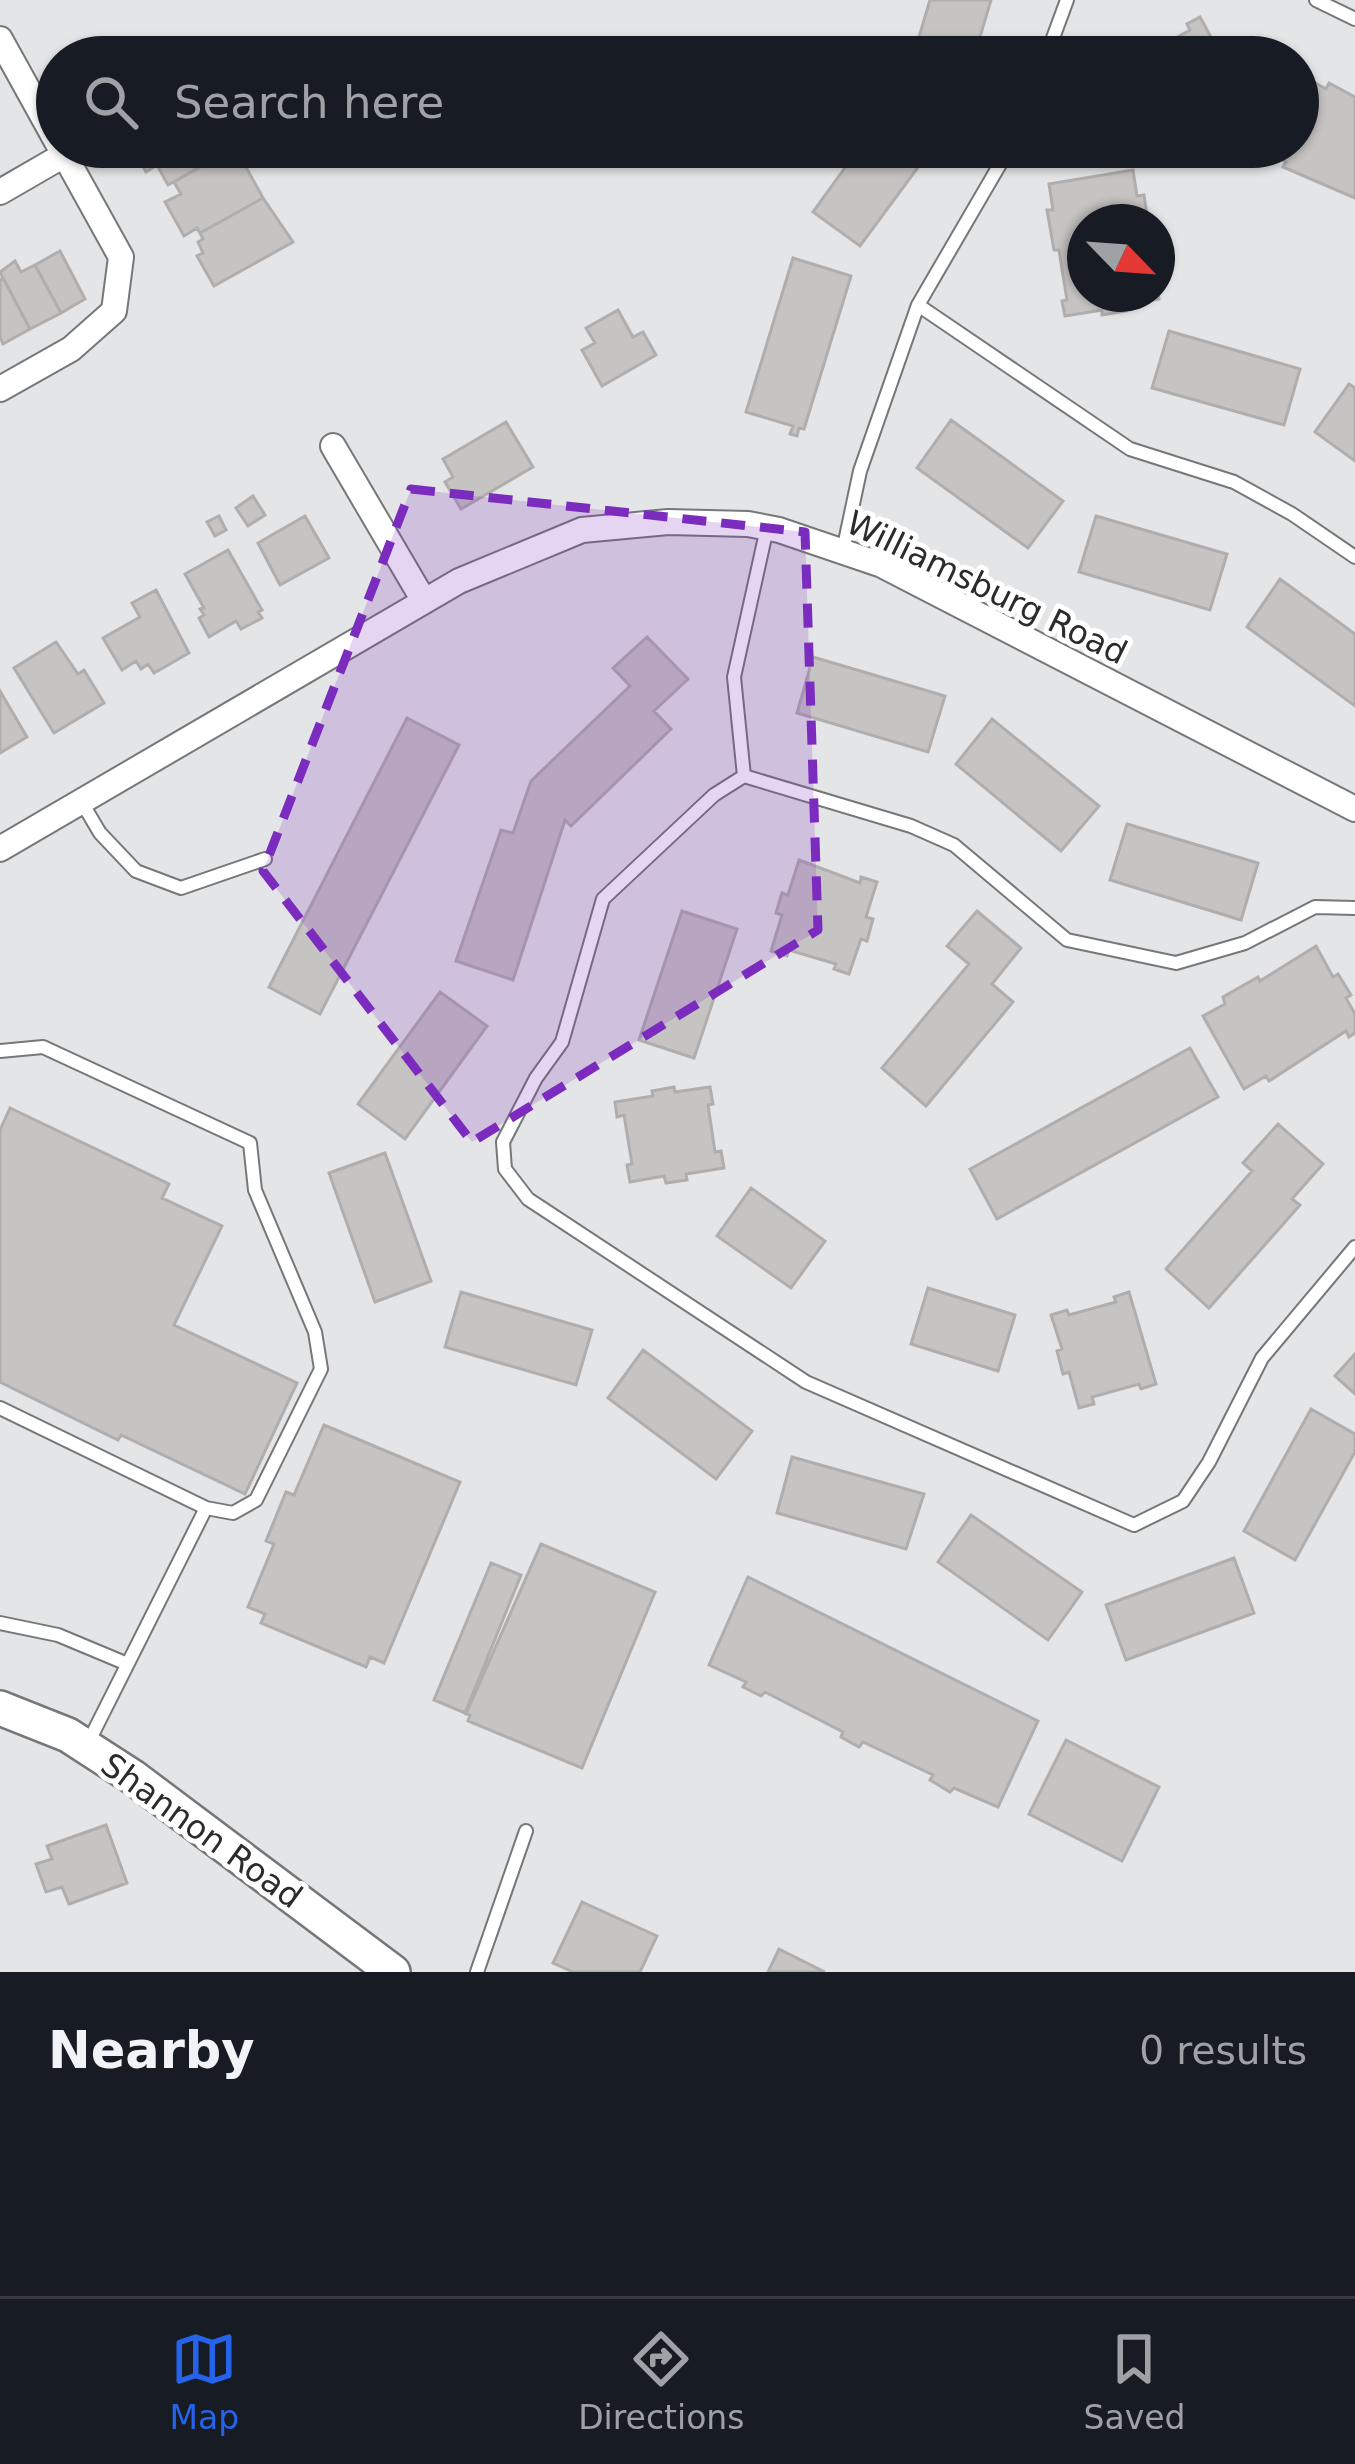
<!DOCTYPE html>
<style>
body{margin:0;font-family:"DejaVu Sans",sans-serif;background:#20242c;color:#f1f3f6}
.compass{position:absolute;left:1067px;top:204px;width:108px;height:108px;border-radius:50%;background:#171b24;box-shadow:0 3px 9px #0004;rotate:115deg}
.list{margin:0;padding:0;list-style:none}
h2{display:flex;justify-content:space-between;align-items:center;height:156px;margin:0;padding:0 48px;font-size:51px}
h2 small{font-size:39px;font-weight:400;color:#9ea1a6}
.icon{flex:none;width:66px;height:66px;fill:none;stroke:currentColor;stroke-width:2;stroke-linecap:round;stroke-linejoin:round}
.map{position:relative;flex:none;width:1355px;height:1972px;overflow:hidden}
.search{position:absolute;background:#171b24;box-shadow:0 3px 9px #0004;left:36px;right:36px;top:36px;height:132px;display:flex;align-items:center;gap:30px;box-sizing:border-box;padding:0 42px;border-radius:66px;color:#9ea1a6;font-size:45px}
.sheet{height:324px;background:#171b24}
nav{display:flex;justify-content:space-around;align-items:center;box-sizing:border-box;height:168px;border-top:3px solid #363941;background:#171b24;font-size:33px;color:#9ea1a6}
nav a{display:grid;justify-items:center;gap:6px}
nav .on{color:#2563eb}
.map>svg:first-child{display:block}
</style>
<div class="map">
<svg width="1355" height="1972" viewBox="0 0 1355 1972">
<rect width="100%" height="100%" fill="#e4e5e7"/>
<path fill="#c6c4c3" stroke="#b0aead" stroke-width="3" d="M930,0H991L974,57H913Z
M1200,17L1222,57H1129L1142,49L1145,55L1190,30L1187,24Z
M177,44L184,57H153Z
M1305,77L1326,89L1329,83L1355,97V198L1283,167L1286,162L1266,151L1268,147H1298V89Z
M132,147H235L168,185L157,165L146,172Z
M235,147L263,198L200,233L197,228L184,236L165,202L181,194L174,182Z
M860,147H933L860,246L813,212Z
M1133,170L1137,196L1144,195L1148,222H1085V294H1157V286L1159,299L1125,305L1126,311L1102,315V310L1065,316L1062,301L1067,300L1059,250H1054L1047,210H1053L1049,184Z
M263,198L293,242L214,286L197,256L203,253L198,242L203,239L200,233Z
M60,251L85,299L61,313L35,265Z
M793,258L851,276L804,429L799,428L797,436L790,434L793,426L746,412Z
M15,261L21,272L35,265L61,313L30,329L0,272Z
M3,278L30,329L3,344L0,337V280Z
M618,310L633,337L643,332L656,355L602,386L582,350L595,343L586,328Z
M1169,331L1300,369L1284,425L1152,388Z
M1349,384L1355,388V461L1315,432Z
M951,420L1063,501L1028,548L917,468Z
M506,422L533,467L461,509L445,482L453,477L443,459Z
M253,496L265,515L248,526L236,508Z
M219,516L226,530L215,536L207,522Z
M305,516L329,558L280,585L258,543Z
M1096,516L1227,554L1210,610L1079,572Z
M228,550L262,610L258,612L262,618L241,629L236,621L209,637L199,618L204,615L200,609L204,608L185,574Z
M1280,579L1355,634V706L1247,627Z
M156,590L189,653L154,673L148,664L141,669L136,661L122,670L103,638L140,617L132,603Z
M647,637L688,679L654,711L671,729L571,826L565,820L513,980L456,961L501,830L513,833L531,781L630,686L613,668Z
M56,642L78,674L84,670L104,703L54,733L14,668Z
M813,657L945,696L928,752L797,713Z
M0,691L27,737L0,753Z
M407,718L459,745L320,1014L269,987Z
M992,719L1099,806L1061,851L956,764Z
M1127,824L1258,863L1241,920L1110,880Z
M799,860L860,883L861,877L877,882L866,917L873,919L867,941L861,939L849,974L834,969L836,964L789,950L787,956L771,951L782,915L776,913L782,893L788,895Z
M682,911L737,929L694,1058L639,1040Z
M977,911L1021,948L992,984L1013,1002L926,1106L882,1068L969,964L947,946Z
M1316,946L1333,977L1338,974L1351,995L1346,998L1355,1014V1033L1349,1037L1346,1031L1269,1081L1266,1076L1244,1089L1203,1016L1225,1004L1223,997L1258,977L1260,981Z
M440,992L487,1026L405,1139L358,1104Z
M1190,1048L1218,1097L997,1219L970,1169Z
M674,1087L675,1092L710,1087L713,1104L708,1105L715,1152L721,1151L724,1168L686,1174L687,1180L666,1183L664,1176L630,1182L627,1165L632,1164L624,1115L617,1117L615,1102L653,1096L652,1091Z
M10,1108L169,1184L162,1198L222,1226L174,1325L297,1383L245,1494L121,1435L118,1440L0,1382V1130Z
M1278,1124L1323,1164L1292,1199L1300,1205L1209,1308L1166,1269L1252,1171L1243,1163Z
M385,1153L431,1281L375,1302L329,1173Z
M751,1188L825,1241L791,1288L717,1236Z
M928,1288L1015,1315L998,1371L911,1344Z
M461,1292L592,1330L576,1385L445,1347Z
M1129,1292L1156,1384L1141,1389L1139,1384L1092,1397L1094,1404L1079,1408L1069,1372L1063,1374L1057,1351L1062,1349L1051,1315L1067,1310L1069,1315L1116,1302L1114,1297Z
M643,1350L752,1431L716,1479L608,1398Z
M1355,1354V1394L1335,1376Z
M1311,1409L1355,1434V1452L1295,1560L1244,1531Z
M324,1425L460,1482L384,1663L370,1657L366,1667L261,1623L265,1614L248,1607L274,1544L266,1541L286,1492L294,1495Z
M792,1457L924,1494L906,1549L777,1513Z
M971,1515L1082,1592L1048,1640L938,1562Z
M541,1544L655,1592L582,1768L468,1721L470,1715L466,1714Z
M1234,1558L1254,1613L1126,1660L1106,1605Z
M491,1563L521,1575L465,1713L434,1700Z
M748,1577L1038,1721L998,1807L954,1788L950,1792L930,1780L933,1775L863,1742L859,1747L841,1737L843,1732L765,1692L761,1696L743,1687L746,1682L709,1665Z
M1066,1740L1159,1787L1122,1861L1029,1814Z
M106,1825L127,1883L69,1904L62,1887L46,1892L36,1864L52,1859L47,1846Z
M582,1902L657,1936L640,1972H573L553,1963Z
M779,1949L825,1972H768Z"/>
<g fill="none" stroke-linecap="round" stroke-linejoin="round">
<g stroke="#767778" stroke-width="16">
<path id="service" d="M1316,0L1355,19
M1046,57L1067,0
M918,305L1130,449L1234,482L1292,514L1355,557
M843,551L860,471L918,305L1010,147
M744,776L734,677L767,528
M81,801L100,833L136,871L181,888L265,859
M1355,908L1315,907L1245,943L1176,963L1067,940L954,845L911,826L744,776L714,795L603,899L562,1042L536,1078L503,1142L505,1169L528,1199L806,1382L1134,1525L1183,1501L1209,1462L1262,1358L1355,1247
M0,1051L43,1047L250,1143L255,1190L315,1332L321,1369L256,1500L233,1513L206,1508L0,1408
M0,1623L58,1635L125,1663
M87,1745L206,1508
M477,1972L526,1831"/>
</g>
<g stroke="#767778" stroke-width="28">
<path id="minor" d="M0,39L57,142
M0,192L64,155
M0,389L71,349L114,311L121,257L60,147
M333,446L424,601
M0,849L459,581L582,530L668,522L748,524L779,530L882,565L1355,809"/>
</g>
<g stroke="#767778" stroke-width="38">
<path id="tertiary" d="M0,1708L68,1735L133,1777L393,1972"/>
</g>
<use href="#service" stroke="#fff" stroke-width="12"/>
<use href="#minor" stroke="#fff" stroke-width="24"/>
<use href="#tertiary" stroke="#fff" stroke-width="33"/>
</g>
<path fill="#7b2cbf" fill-opacity="0.2" stroke="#7b2cbf" stroke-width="9" stroke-dasharray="24 15" stroke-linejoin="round" d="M411,489L805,532L818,930L472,1142L263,871Z"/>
<g text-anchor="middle" stroke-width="10" stroke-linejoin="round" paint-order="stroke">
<g font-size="33" fill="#2b2b2c" stroke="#fff">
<text transform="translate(987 587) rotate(26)" y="12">Williamsburg Road</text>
<text transform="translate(202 1830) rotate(36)" y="12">Shannon Road</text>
</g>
</g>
</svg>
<svg class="compass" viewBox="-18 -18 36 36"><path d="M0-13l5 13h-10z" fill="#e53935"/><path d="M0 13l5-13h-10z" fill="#9ea1a6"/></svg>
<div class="search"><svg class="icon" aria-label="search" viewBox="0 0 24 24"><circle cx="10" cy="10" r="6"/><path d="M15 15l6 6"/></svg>Search here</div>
</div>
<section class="sheet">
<h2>Nearby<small>0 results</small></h2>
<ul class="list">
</ul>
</section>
<nav>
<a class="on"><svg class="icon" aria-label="map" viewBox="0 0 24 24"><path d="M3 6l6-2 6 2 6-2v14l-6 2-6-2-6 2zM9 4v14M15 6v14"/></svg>Map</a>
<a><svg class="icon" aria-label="directions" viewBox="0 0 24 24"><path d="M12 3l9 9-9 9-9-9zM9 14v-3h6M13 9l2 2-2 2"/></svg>Directions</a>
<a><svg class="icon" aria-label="saved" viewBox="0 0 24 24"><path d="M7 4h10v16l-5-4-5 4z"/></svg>Saved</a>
</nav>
